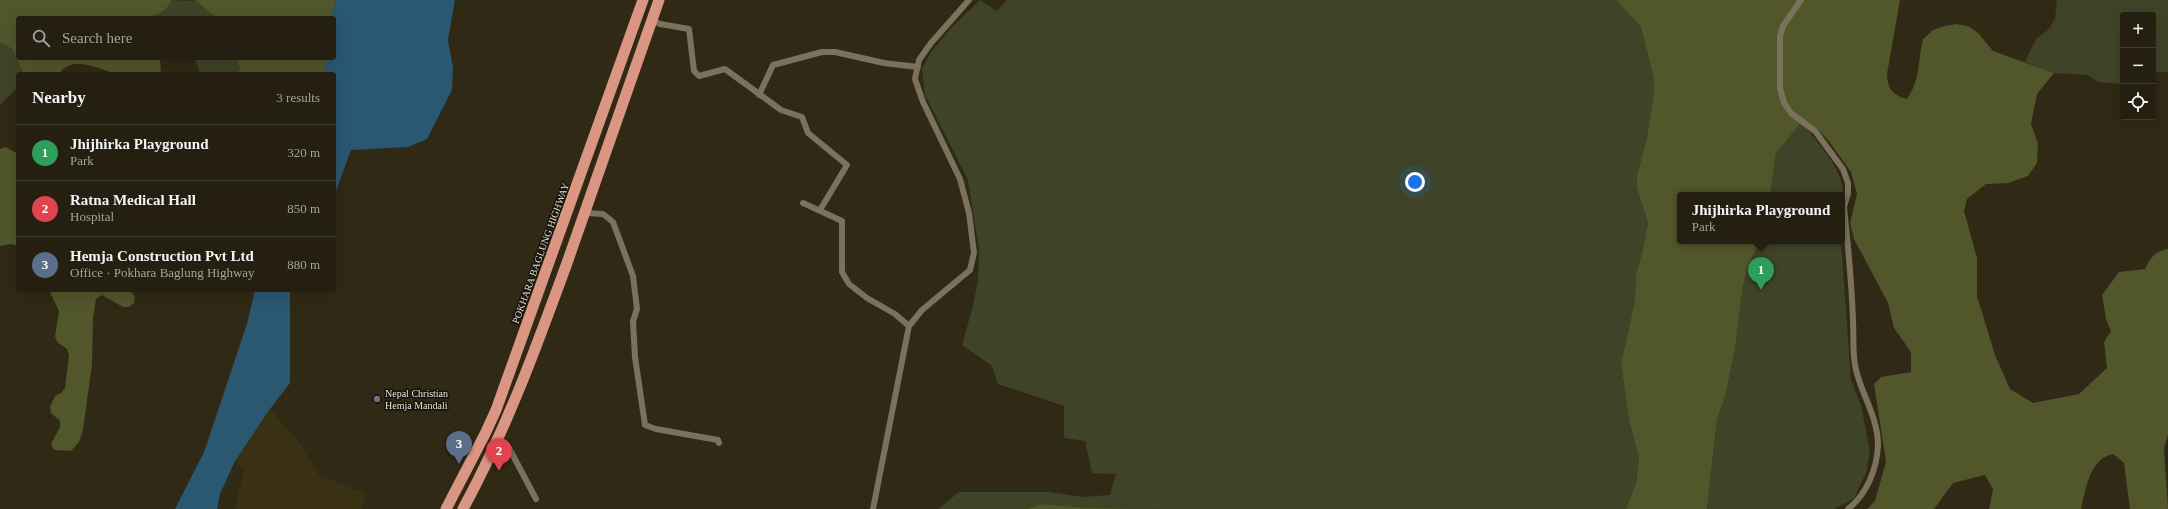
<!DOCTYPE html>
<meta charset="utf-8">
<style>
body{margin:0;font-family:Georgia,serif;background:#302c1e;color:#f1f3f6}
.controls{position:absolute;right:12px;top:12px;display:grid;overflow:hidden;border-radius:4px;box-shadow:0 4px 16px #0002}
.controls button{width:36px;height:36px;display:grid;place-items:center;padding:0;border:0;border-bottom:1px solid #413d30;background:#241f10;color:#f1f3f6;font:20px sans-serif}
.you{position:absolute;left:1415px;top:182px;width:14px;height:14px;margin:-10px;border:3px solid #fff;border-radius:50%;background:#1a73e8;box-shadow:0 0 0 6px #1a73e833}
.badge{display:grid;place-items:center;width:26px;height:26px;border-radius:50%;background:#b45309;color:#fff;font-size:13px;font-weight:700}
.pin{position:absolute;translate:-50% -33px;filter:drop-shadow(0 1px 2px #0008)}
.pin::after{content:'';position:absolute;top:21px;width:14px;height:12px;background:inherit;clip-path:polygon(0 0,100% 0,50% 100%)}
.popup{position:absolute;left:1677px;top:192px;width:168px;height:52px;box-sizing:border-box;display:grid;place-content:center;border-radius:4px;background:#241f10;filter:drop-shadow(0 1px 3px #0005);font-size:13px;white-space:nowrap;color:#a3a29f}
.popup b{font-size:15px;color:#f1f3f6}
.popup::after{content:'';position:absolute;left:50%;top:100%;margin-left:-8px;border:8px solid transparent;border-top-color:#241f10}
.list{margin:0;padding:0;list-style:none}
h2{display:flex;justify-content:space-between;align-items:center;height:52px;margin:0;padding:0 16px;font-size:17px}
h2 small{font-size:13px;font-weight:400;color:#a3a29f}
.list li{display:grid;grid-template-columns:26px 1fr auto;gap:12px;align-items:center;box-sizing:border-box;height:56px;padding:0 16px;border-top:1px solid #413d30}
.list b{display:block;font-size:15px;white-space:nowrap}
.list p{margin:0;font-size:13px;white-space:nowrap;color:#a3a29f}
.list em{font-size:13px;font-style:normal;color:#a3a29f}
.icon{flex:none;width:22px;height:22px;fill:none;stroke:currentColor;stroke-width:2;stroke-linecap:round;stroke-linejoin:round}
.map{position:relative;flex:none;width:2168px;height:509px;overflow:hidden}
.search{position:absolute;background:#241f10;box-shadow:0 4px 16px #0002;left:16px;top:16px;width:320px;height:44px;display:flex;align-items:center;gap:10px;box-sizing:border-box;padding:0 14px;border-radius:4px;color:#a3a29f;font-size:15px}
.panel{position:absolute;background:#241f10;box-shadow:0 4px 16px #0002;left:16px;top:72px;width:320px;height:220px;border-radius:4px}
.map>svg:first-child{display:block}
</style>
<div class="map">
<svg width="2168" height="509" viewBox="0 0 2168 509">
<rect width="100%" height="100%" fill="#302915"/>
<path fill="#3a3115" d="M270,409L299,442L319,475L367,494L361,509H235L244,470L235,461Z"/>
<path fill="#3f4327" d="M171,0L198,1L217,18H148C158,14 168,11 171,0Z
M980,0L997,11L1007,0H1616L1641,27L1654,79V91L1647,138L1637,175V188L1648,223L1643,249L1636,274L1635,300L1621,364L1629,420L1639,458L1636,483L1626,509H1168L1087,508L1043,504L1026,509H938L959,492H1050L1082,497L1110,495L1116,474L1092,473L1085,441L1064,438V406L998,384L992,366L962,345L973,306L978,280L979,250L968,180L925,95L922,69L931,52L952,27Z
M2057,0H2168V72H2153V15H2123V82L2119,84L2098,82L2088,75L2054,73L2025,62L2036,39L2048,30L2055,19Z
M0,42L12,49L24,74H18V87L0,105Z
M195,58H237L240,68L238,74H200Z
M1800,124L1806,127C1821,148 1848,174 1842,201V195H1770L1776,152Z
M1760,241H1841L1851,380L1861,405L1870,451L1866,473L1854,498L1835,509H1707L1717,420L1725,397L1735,349L1743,285L1750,261Z"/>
<path fill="#51562b" d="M0,0H171C168,11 158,14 148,18H18V58H160L161,74C148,74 133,76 120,74C100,71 73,53 59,74H24L12,49L0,42Z
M195,0H336L331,18H217Z
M1616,0H1900L1887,74C1888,90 1893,95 1907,99C1920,81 1918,60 1923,39L1933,30L1945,26L1957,24L1970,27L1979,34L1993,51L2054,73L2037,94L2031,124L2038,144L2037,163L2028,176L2008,183L1986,184L1967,199L1964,211L1977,258V296L1995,355L2010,389L2033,403L2079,394L2107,368L2104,342L2111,331L2106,319L2102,295L2119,272L2145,269C2150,258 2155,251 2168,249V435L2164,448L2168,509H2130L2124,463L2113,454C2089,459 2086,489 2081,509H1989L1993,489L1985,475L1953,483L1934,509H1867L1875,501L1886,462L1874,384L1881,377L1911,372V352L1894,328L1888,303L1854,239L1850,223L1857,194L1851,172L1828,140L1816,128L1800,124L1776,153L1770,195H1680V241H1760L1750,261L1743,285L1735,349L1725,397L1717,420L1707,509H1626L1636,483L1639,458L1629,420L1621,364L1635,300L1636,274L1643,249L1648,223L1637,188V175L1647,138L1654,91V79L1641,27Z
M237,58H327L324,74H238L240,68Z
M6,147L18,154V246L11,244L0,246V149Z
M49,290H130L135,297L134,303L129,307H123L102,295L96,299L93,318L92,364L83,430L79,442L71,451L54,450L51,444L60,427V421L51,413L50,407L55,396L61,393L65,388L69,355L67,349L57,342L55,336L59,311Z
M1043,504L1087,508L1168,509H1026Z"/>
<path fill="#295870" d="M336,0H455L448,40L453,68L452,90L427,139L408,147L351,150L334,196V74H324L327,58H334V18H331Z
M255,290H290V383L270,409L235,461L220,494L217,509H175L204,452L247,324Z"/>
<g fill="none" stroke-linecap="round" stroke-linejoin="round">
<path stroke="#7a725c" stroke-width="6" d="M1801,0L1783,26L1780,36V88L1784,103L1791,113L1815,131L1843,169L1848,183V193L1844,207C1848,245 1852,284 1853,322C1854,338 1852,354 1856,370C1862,395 1878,418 1878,445C1877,469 1867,494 1848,509
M652,20L660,24L689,29L694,71L699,76L725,69L781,110L802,117L808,133L847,165L820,210
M759,95L773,65L822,52H835L884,63L918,67
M803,203L842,221V272L849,284L867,298L895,314L909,326
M585,213L603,214L613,222L633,276L637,309L633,321L635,357L645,425L656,429L718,440L719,443
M499,439L509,448L536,499
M873,509L909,326L922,310L970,270L974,253L969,213L960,179L923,102L915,79L919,60L931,43L969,0"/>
<path stroke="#da9682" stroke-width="11" d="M446,509L485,434L496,410L643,0
M463,509C506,430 536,348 567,263C598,176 628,88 659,0"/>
</g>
<circle fill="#6b7280" stroke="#151209" stroke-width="1.5" cx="377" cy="399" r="4"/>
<g text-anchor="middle" stroke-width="3" stroke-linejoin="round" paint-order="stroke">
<g font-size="10" fill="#eae5d9" stroke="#151209">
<text transform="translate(540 253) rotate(-70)" y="4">POKHARA BAGLUNG HIGHWAY</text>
</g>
<g font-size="10" fill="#eae5d9" stroke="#151209" text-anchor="start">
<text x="385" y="397">Nepal Christian<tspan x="385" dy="12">Hemja Mandali</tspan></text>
</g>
</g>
</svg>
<div class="controls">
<button>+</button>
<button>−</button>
<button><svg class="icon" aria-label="locate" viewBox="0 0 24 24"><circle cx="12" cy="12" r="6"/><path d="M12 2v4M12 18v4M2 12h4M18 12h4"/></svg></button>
</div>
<div class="you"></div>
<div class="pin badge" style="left:1761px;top:290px;background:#2e9e5b">1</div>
<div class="popup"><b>Jhijhirka Playground</b>Park</div>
<div class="pin badge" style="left:499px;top:471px;background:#e0444e">2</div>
<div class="pin badge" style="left:459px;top:464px;background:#5c6f8a">3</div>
<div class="search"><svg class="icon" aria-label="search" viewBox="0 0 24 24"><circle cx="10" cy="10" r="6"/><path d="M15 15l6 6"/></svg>Search here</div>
<section class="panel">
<h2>Nearby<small>3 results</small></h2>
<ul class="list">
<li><span class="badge" style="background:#2e9e5b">1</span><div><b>Jhijhirka Playground</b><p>Park</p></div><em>320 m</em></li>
<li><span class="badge" style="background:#e0444e">2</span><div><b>Ratna Medical Hall</b><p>Hospital</p></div><em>850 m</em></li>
<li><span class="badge" style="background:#5c6f8a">3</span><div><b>Hemja Construction Pvt Ltd</b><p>Office · Pokhara Baglung Highway</p></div><em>880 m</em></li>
</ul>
</section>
</div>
